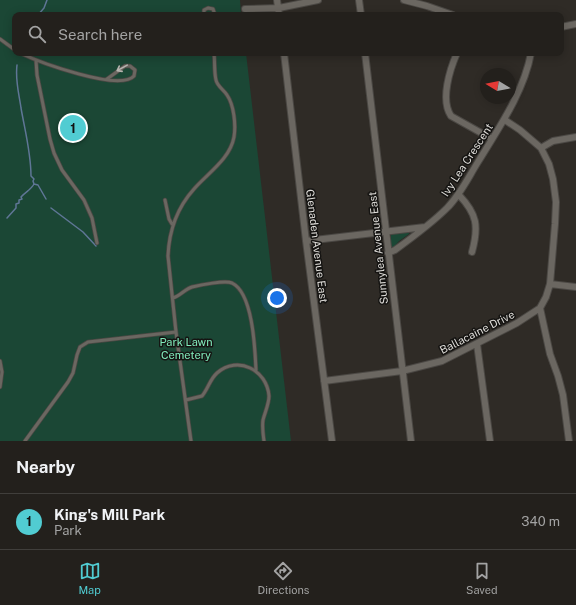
<!DOCTYPE html>
<style>
body{margin:0;font-family:"Public Sans",sans-serif;background:#2b2825;color:#f1f3f6}
.compass{position:absolute;left:480px;top:68px;width:36px;height:36px;border-radius:50%;background:#23201c;box-shadow:0 2px 10px #0003;rotate:280deg}
.you{position:absolute;left:277px;top:298px;width:14px;height:14px;margin:-10px;border:3px solid #fff;border-radius:50%;background:#1a73e8;box-shadow:0 0 0 6px #1a73e833}
.badge{display:grid;place-items:center;width:26px;height:26px;border-radius:50%;background:#51ccd2;color:#111;font-size:13px;font-weight:700}
.pin{position:absolute;translate:-50% -50%;border:2px solid #fff;box-shadow:0 1px 4px #0006}
.list{margin:0;padding:0;list-style:none}
h2{display:flex;justify-content:space-between;align-items:center;height:52px;margin:0;padding:0 16px;font-size:17px}
h2 small{font-size:13px;font-weight:400;color:#a3a3a3}
.list li{display:grid;grid-template-columns:26px 1fr auto;gap:12px;align-items:center;box-sizing:border-box;height:56px;padding:0 16px;border-top:1px solid #403e3b}
.list b{display:block;font-size:15px;white-space:nowrap}
.list p{margin:0;font-size:13px;white-space:nowrap;color:#a3a3a3}
.list em{font-size:13px;font-style:normal;color:#a3a3a3}
.icon{flex:none;width:22px;height:22px;fill:none;stroke:currentColor;stroke-width:2;stroke-linecap:round;stroke-linejoin:round}
.map{position:relative;flex:none;width:576px;height:441px;overflow:hidden}
.search{position:absolute;background:#23201c;box-shadow:0 2px 10px #0003;left:12px;right:12px;top:12px;height:44px;display:flex;align-items:center;gap:10px;box-sizing:border-box;padding:0 14px;border-radius:8px;color:#a3a3a3;font-size:15px}
.sheet{height:108px;background:#23201c}
nav{display:flex;justify-content:space-around;align-items:center;box-sizing:border-box;height:56px;border-top:1px solid #403e3b;background:#23201c;font-size:11px;color:#a3a3a3}
nav a{display:grid;justify-items:center;gap:2px}
nav .on{color:#51ccd2}
.map>svg:first-child{display:block}
</style>
<div class="map">
<svg width="576" height="441" viewBox="0 0 576 441">
<rect width="100%" height="100%" fill="#2f2b26"/>
<path fill="#1b4735" d="M0,0H240L241,15H15V53H246L291,441H0Z
M409,232V234L399,241L394,247H391V234Z"/>
<g fill="none" stroke-linecap="round" stroke-linejoin="round">
<path stroke="#5f7696" stroke-width="1.5" d="M38,15L44,8L47,0
M34,184L38,185L46,199
M51,208L83,232L96,246
M7,218L16,208V204L19,203V200L22,199L21,197C25,192 31,190 34,184L33,181L34,179L31,176C31,153 25,131 21,108C19,94 15,80 17,65"/>
<g stroke="#4b4844" stroke-width="4.5">
<path id="lane" d="M204,15V10L208,8L213,9L215,15
M0,39L15,50
M20,53C39,62 119,92 134,76L135,70L130,66H125L107,79
M36,60L37,75L50,139L54,153L62,170L84,200L92,218L97,243
M165,200L169,219L172,224
M173,298C180,296 185,289 192,287C200,285 225,280 232,283C253,293 255,349 256,370
M0,361L2,372L0,387
M186,400L202,396C208,389 210,379 217,373C238,355 267,370 269,396C269,404 265,412 263,420C262,427 263,434 264,441
M25,441L68,382L73,373L77,355L80,347L88,342L176,332
M191,441L176,332L168,256C169,231 176,209 194,189C208,173 230,159 234,137C236,125 234,105 227,95C224,90 217,86 216,80C214,72 215,62 214,53"/>
</g>
<g stroke="#4b4844" stroke-width="8">
<path id="street" d="M277,0L279,15
M359,0L361,15
M404,0L427,6L453,15
M245,9L279,8L318,0
M561,27L576,24
M284,53L306,241L332,441
M365,53L411,441
M457,53C450,69 440,100 451,116L492,139
M541,148L553,141L576,137
M459,195C477,214 479,226 472,252
M306,241L425,227
M388,253L395,250C413,237 432,223 447,208C460,195 468,178 478,162C498,129 524,92 531,53
M550,284L576,287
M540,308L550,354L558,376L563,395L569,441
M477,344L490,441
M324,381L402,371L442,361L517,323L540,308L546,297L550,284L555,224L556,202L553,179L549,164L541,148L520,130L505,120"/>
</g>
<use href="#lane" stroke="#6b6761" stroke-width="3"/>
<use href="#street" stroke="#6b6761" stroke-width="6"/>
</g>
<defs><path id="oneway-shaft" d="M-6 0H5M1.5-3L5.5 0L1.5 3" fill="none" stroke-width="1.6" stroke-linecap="round" stroke-linejoin="round"/></defs>
<use stroke="#b6b4af" href="#oneway-shaft" transform="translate(122 68) rotate(151)"/>
<g text-anchor="middle" stroke-width="3" stroke-linejoin="round" paint-order="stroke">
<g font-size="11" fill="#dfddd9" stroke="#151412">
<text transform="translate(467 160) rotate(-57)" y="4">Ivy Lea Crescent</text>
<text transform="translate(317 246) rotate(83)" y="4">Glenaden Avenue East</text>
<text transform="translate(378 248) rotate(-96)" y="4">Sunnylea Avenue East</text>
<text transform="translate(477 332) rotate(-27)" y="4">Ballacaine Drive</text>
</g>
<g font-size="11" fill="#80ebbb" stroke="#151412">
<text x="186" y="346">Park Lawn<tspan x="186" dy="13">Cemetery</tspan></text>
</g>
</g>
</svg>
<svg class="compass" viewBox="-18 -18 36 36"><path d="M0-13l5 13h-10z" fill="#e53935"/><path d="M0 13l5-13h-10z" fill="#a3a3a3"/></svg>
<div class="you"></div>
<div class="pin badge" style="left:73px;top:128px">1</div>
<div class="search"><svg class="icon" aria-label="search" viewBox="0 0 24 24"><circle cx="10" cy="10" r="6"/><path d="M15 15l6 6"/></svg>Search here</div>
</div>
<section class="sheet">
<h2>Nearby<small></small></h2>
<ul class="list">
<li><span class="badge">1</span><div><b>King's Mill Park</b><p>Park</p></div><em>340 m</em></li>
</ul>
</section>
<nav>
<a class="on"><svg class="icon" aria-label="map" viewBox="0 0 24 24"><path d="M3 6l6-2 6 2 6-2v14l-6 2-6-2-6 2zM9 4v14M15 6v14"/></svg>Map</a>
<a><svg class="icon" aria-label="directions" viewBox="0 0 24 24"><path d="M12 3l9 9-9 9-9-9zM9 14v-3h6M13 9l2 2-2 2"/></svg>Directions</a>
<a><svg class="icon" aria-label="saved" viewBox="0 0 24 24"><path d="M7 4h10v16l-5-4-5 4z"/></svg>Saved</a>
</nav>
